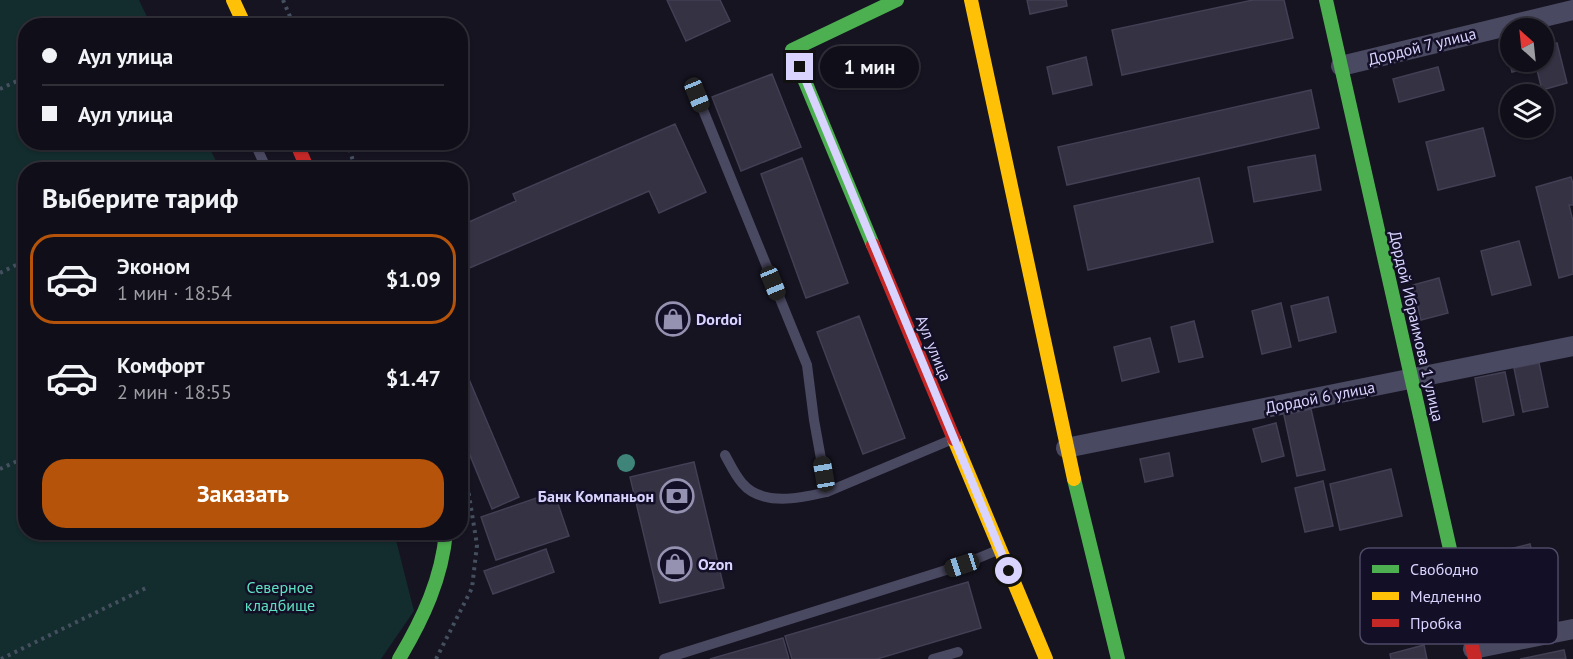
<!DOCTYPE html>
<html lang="ru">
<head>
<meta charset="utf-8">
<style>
  :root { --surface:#100f19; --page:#191822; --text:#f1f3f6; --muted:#9c9ca2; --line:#302f38; --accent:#b45309 }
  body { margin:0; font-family:"PT Sans",sans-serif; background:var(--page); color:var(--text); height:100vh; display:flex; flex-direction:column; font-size:22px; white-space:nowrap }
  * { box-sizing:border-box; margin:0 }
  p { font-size:20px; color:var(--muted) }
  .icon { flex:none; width:33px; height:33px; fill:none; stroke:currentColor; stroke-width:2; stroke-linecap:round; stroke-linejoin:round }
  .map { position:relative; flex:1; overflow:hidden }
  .details { position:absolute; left:18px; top:162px; width:450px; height:378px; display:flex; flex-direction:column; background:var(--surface); border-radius:24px; box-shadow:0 2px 4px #0004,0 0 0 2px var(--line) }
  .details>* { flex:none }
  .top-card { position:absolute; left:18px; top:18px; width:450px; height:132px; border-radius:24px; box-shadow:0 2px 4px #0004,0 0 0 2px var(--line); display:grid; align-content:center; height:132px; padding:0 24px; background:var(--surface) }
  .needle { width:39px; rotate:333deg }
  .tools { position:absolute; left:1500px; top:18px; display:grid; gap:12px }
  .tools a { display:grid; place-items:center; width:54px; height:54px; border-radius:50%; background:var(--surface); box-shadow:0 2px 4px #0004,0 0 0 2px var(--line); font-size:30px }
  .end { position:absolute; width:27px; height:27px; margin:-14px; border:8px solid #d9d4ff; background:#111; box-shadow:0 0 0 3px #111 }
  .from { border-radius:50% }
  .bubble { position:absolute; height:42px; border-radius:21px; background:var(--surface); box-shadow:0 2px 4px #0004,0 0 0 2px var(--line); font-size:20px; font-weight:800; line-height:42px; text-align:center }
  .car { position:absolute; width:18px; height:36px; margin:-18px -9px; border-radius:8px; box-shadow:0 0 4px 2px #0007; background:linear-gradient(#222 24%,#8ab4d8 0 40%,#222 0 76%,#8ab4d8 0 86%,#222 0) }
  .top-card b { display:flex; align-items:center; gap:21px; height:57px; font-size:22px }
  .top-card b+b { border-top:2px solid var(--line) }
  .top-card i { width:15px; height:15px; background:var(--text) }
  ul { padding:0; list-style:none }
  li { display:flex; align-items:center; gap:18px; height:90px; margin:0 12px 9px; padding:0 12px; border:3px solid transparent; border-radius:24px }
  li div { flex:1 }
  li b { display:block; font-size:22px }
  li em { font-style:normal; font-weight:800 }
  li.current { border-color:var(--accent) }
  li>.icon { width:54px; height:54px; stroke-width:1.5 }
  h2 { padding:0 24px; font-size:27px; line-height:72px }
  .cta { display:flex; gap:12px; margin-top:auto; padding:12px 24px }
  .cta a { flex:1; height:69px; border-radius:24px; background:var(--accent); color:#fff; font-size:24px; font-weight:800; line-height:69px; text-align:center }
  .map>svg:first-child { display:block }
  .green { fill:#132c2d }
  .building { fill:#343243; stroke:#433f54; stroke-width:1.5 }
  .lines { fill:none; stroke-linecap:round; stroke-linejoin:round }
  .path { stroke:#44505f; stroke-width:4; stroke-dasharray:3 4.5; stroke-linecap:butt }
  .lane { stroke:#4a4962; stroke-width:10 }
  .street { stroke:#4a4962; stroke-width:20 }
  .fast { stroke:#4caf50; stroke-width:14 }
  .slow { stroke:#ffc107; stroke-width:14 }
  .jam { stroke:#c62828; stroke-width:14 }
  .tree { fill:#3e8478 }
  .route { stroke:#d9d4ff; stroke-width:8 }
  .labels { text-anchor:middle; stroke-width:5; stroke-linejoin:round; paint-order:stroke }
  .street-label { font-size:16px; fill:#d9d4ff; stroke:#130f26 }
  .poi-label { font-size:16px; font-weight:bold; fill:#d9d4ff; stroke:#130f26; text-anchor:start }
  .park-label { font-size:16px; fill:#5fe0c0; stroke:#130f26 }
  .key { fill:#130f26; stroke:#4e4a67; stroke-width:1.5 }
  .key-label { font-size:16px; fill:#d9d4ff }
</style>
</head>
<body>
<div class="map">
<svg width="1573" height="659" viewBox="0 0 1573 659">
  <rect width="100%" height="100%" fill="#161421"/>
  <path class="green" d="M0,0H139L151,25L26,26V142L207,143L220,169L26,170V532L392,533L397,544L414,611L381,659H0Z"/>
  <path class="building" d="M667,0H720L730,21L686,41Z
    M1027,0H1066L1067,6L1030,14Z
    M1253,0H1284L1293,38L1122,75L1112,30Z
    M1510,42V62H1526L1528,68L1512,72L1505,44Z
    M1557,43L1567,83L1542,90L1535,62H1544V47Z
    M1086,57L1092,85L1053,94L1047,67Z
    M1438,67L1444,90L1399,102L1393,79Z
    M772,74L801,147L741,171L712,97Z
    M1311,90L1319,128L1067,185L1058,147Z
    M675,124L706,192L659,213L649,191L460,272V226L516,201L513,194Z
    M1483,128L1495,176L1438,190L1426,142Z
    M1315,155L1321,190L1254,202L1248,167Z
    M802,158L848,283L806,298L761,174Z
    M1571,177L1573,184V205H1569L1573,221V274L1559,278L1536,187Z
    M1199,178L1213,242L1088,270L1074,206Z
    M1519,241L1531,285L1492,295L1481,251Z
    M1439,278L1448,313L1421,320L1413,285Z
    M1328,297L1336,332L1299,341L1291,306Z
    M1281,303L1291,347L1262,354L1252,311Z
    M859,316L905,438L863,454L817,332Z
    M1194,321L1203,357L1179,362L1171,327Z
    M1150,338L1159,372L1122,381L1114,347Z
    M460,358L519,497L492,509L460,431Z
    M1539,363L1548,407L1523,412L1514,368Z
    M1505,372L1514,415L1483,422L1475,378Z
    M1311,409L1325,470L1297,476L1284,415Z
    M1276,423L1284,456L1262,462L1253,429Z
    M1169,453L1173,476L1145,482L1140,459Z
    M694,462L724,588L660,603L630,477Z
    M1391,469L1402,516L1340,530L1330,484Z
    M1323,481L1333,526L1305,532L1295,488Z
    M554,492L569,536L496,560L481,517Z
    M1530,544L1536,569L1495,579L1489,554Z
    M546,549L554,572L493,594L484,571Z
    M968,582L981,628L877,659H792L785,636Z
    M783,638L789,659H710Z
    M1424,645L1427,659H1391L1390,654Z
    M1564,650L1566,659H1520Z"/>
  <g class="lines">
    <path class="path" d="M283,0L294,26
      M0,89L17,81
      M347,142L356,170
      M0,273L26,260
      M0,469L26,457
      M1,659L146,588
      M436,659L472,588L477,545L465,470L460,457"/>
    <path class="lane" d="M697,95L807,365L814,420L827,492L953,439
      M257,148L267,170
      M725,455C730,464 735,475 742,483C762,507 801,498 827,492
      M664,659L962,565L1000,549
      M933,659L958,652"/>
    <path class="street" d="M1341,66L1573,10
      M1066,448L1573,346
      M1473,649L1573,629"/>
    <path class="fast" d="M1326,0L1452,558
      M873,245L792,50L897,0
      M1074,479L1118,659
      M399,659C423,619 442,578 446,532"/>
    <path class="slow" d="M233,0L245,26
      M971,0L1074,479
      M954,439L1046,659"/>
    <path class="jam" d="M296,142L308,170
      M873,245L954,439
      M1452,558L1475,659"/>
  </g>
  <circle class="tree" cx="626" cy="463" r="9"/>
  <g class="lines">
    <path class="route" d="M800,67L1009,571"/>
  </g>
  <defs>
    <g id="shop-ring" transform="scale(1.725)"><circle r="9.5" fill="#130f26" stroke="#9591b1" stroke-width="1.5"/><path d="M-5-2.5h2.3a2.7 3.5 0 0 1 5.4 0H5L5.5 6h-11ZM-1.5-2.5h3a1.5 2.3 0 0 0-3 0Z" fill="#9591b1"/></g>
    <g id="bank-ring" transform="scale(1.725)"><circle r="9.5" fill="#130f26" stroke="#9591b1" stroke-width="1.5"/><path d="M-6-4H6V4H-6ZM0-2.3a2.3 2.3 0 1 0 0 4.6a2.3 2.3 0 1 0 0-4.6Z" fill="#9591b1"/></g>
  </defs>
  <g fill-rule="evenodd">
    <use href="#shop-ring" x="673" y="319"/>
    <use href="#bank-ring" x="677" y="496"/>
    <use href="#shop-ring" x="675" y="564"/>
  </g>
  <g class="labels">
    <g class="street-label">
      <text transform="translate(1422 46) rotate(-14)" y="6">Дордой 7 улица</text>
      <text transform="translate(1417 326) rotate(77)" y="6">Дордой Ибраимова 1 улица</text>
      <text transform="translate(934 348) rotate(68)" y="6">Аул улица</text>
      <text transform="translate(1320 397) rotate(-11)" y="6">Дордой 6 улица</text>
    </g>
    <g class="poi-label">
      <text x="696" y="325">Dordoi</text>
      <text x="654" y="502" text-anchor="end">Банк Компаньон</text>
      <text x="698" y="570">Ozon</text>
    </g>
    <g class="park-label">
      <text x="280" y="593">Северное<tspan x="280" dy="18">кладбище</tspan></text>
    </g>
  </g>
  <rect x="1360" y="548" width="198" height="96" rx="9" class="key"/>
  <rect x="1372" y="565" width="27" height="8" fill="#4caf50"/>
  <rect x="1372" y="592" width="27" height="8" fill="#ffc107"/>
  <rect x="1372" y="619" width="27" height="8" fill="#c62828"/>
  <g class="key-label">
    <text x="1410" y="575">Свободно</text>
    <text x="1410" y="602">Медленно</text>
    <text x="1410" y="629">Пробка</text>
  </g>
</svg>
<div class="tools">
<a><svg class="needle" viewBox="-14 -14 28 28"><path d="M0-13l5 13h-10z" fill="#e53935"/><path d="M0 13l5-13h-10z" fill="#9c9ca2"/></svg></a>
<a><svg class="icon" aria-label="layers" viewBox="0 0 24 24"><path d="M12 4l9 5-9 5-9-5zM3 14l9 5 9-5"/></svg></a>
</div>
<i class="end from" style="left:1009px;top:571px"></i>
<i class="end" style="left:800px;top:67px"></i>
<div class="bubble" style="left:820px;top:46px;width:99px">1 мин</div>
<i class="car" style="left:697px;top:95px;rotate:158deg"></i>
<i class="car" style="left:773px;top:283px;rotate:158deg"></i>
<i class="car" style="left:824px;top:474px;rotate:350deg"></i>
<i class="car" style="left:962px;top:565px;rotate:252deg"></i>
<div class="top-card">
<b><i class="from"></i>Аул улица</b>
<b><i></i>Аул улица</b>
</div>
<section class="details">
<h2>Выберите тариф</h2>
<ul>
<li class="current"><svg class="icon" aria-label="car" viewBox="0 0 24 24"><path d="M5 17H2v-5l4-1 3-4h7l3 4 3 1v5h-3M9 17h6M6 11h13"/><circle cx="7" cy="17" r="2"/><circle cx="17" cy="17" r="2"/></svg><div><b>Эконом</b><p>1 мин · 18:54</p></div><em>$1.09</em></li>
<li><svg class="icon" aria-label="car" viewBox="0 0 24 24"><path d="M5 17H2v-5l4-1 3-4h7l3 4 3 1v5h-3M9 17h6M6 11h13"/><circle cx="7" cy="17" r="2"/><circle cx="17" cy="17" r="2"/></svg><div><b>Комфорт</b><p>2 мин · 18:55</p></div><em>$1.47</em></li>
</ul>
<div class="cta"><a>Заказать</a></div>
</section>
</div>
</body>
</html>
